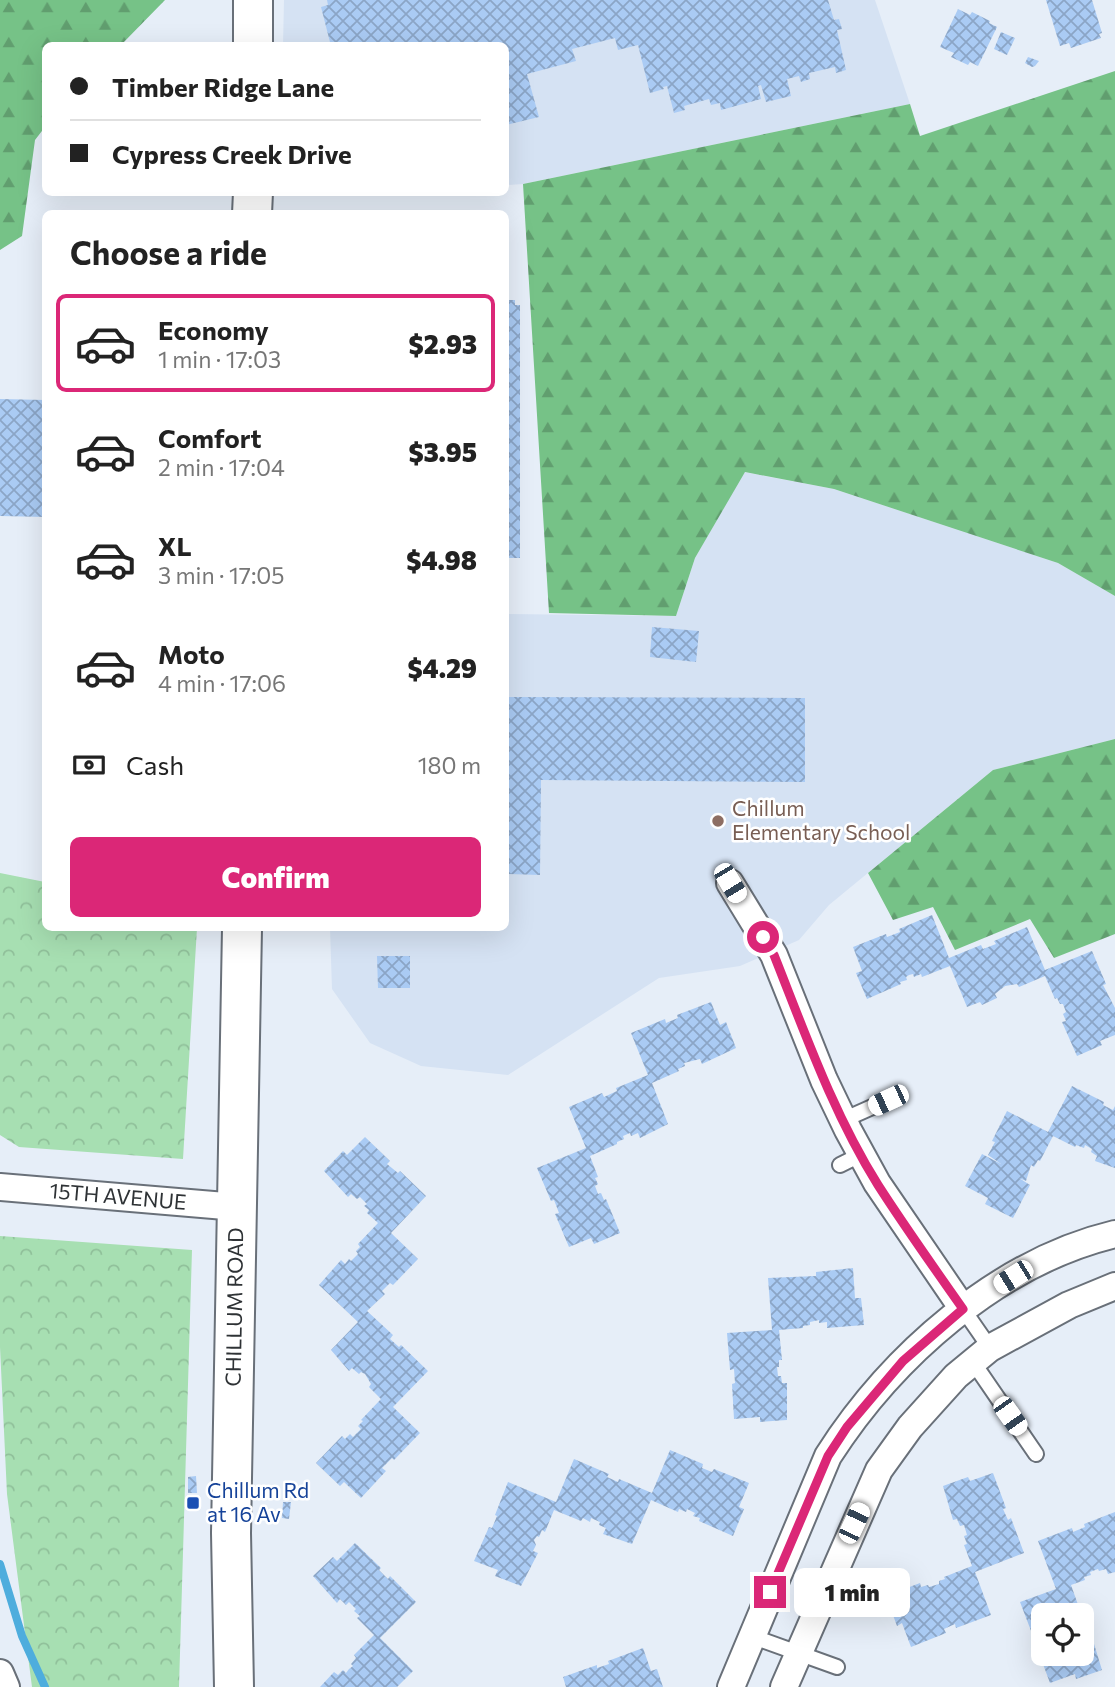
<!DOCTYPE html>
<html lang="en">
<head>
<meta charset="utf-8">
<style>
  :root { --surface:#fff; --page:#f2f2f2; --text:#222; --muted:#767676; --line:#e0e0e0; --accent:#db2777 }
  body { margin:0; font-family:Commissioner,sans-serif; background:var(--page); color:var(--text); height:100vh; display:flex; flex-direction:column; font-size:26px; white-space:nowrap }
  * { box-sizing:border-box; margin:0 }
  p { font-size:23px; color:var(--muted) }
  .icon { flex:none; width:38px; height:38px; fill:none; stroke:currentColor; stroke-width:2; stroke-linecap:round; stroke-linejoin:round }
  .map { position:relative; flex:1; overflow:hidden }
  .sheet { position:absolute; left:42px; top:210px; width:467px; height:721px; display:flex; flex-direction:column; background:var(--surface); border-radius:10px; box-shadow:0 7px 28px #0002 }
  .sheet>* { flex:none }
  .banner { position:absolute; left:42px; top:42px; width:467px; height:154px; border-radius:10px; box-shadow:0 7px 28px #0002; display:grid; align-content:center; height:154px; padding:0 28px; background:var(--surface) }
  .tools { position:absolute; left:1031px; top:1603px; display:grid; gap:14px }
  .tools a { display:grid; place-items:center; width:63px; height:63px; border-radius:10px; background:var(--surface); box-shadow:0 7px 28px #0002; font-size:35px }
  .end { position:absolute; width:32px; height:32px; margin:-16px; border:9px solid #db2777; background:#fff; box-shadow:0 0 0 4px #fff }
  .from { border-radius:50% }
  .bubble { position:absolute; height:49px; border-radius:10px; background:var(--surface); box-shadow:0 7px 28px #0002; font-size:23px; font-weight:800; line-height:49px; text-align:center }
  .car { position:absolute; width:21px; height:42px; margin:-21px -10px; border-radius:9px; box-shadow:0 0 5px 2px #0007; background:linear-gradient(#fff 24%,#345 0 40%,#fff 0 76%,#345 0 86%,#fff 0) }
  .banner b { display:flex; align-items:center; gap:24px; height:66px; font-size:26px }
  .banner b+b { border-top:2px solid var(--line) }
  .banner i { width:18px; height:18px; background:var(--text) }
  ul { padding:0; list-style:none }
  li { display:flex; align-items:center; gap:21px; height:98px; margin:0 14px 10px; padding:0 14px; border:4px solid transparent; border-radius:10px }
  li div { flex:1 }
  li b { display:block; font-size:26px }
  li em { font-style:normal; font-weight:800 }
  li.current { border-color:var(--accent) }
  li>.icon { width:63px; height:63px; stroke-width:1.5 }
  h2 { padding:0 28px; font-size:32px; line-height:84px }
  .pay { display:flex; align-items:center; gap:18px; height:77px; padding:0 28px; font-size:26px }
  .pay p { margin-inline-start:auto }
  .button { display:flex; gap:14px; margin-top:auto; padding:14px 28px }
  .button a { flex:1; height:80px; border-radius:10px; background:var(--accent); color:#fff; font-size:28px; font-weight:800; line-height:80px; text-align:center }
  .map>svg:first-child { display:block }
  .built { fill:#d5e2f3 }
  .forest { fill:url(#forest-firs) }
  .park { fill:url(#park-crowns) }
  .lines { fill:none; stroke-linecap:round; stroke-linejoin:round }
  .stream { stroke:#4eaddd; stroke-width:8 }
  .building { fill:url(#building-cross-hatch) }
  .service-casing { stroke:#697079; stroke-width:18 }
  .minor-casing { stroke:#697079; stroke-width:30 }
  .secondary-casing { stroke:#697079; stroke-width:42 }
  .service { stroke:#fff; stroke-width:14 }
  .minor { stroke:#fff; stroke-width:26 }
  .secondary { stroke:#fff; stroke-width:38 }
  .route { stroke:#db2777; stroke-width:9 }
  .education-dot { fill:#8d6e63; stroke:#fff; stroke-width:2.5 }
  .transit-dot { fill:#1a4fb4; stroke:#fff; stroke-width:2.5 }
  .labels { text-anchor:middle; stroke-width:5; stroke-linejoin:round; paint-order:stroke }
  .education-label { font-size:21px; fill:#785e54; stroke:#fff; text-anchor:start }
  .street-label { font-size:21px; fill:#2e3235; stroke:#fff }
  .transit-label { font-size:21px; fill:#164399; stroke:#fff; text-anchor:start }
</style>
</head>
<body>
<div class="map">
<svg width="1115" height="1687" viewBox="0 0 1115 1687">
  <defs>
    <pattern id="forest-firs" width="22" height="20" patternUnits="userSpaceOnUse" patternTransform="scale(1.75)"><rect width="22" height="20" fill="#76c287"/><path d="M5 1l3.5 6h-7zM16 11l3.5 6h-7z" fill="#619e6f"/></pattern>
    <pattern id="park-crowns" width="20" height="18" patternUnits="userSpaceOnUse" patternTransform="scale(1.75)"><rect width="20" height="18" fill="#a7dfb2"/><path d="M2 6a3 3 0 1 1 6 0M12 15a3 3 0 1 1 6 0" fill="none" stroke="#90c09a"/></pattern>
    <pattern id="building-cross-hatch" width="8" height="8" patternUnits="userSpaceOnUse" patternTransform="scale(1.75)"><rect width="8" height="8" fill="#aacbf4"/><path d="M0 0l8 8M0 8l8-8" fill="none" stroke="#8ba5c6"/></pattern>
  </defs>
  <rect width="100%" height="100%" fill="#e6eef8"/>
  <path class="built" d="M284,0H875L910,104L523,184L506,185V46H283Z
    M744,472L834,489L1058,563L1115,596V739L993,770L829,905L799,940L740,966L659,978L508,1075L421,1066L370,1043L332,989L330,928H506V614L676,616L695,558Z"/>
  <path class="forest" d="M0,0H165L121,45L46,46L45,127L35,140L22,236L0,250Z
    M1115,71V596L1058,563L834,489L745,472L695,558L676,616L549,613L523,184L910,104L920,136Z
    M1115,739V934L1054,958L1030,919L955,950L933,907L893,920L868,873L993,770Z"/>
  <path class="park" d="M0,873L45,882L46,928H197L183,1159L19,1147L0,1135Z
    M0,1236L192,1250L179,1687H32L7,1494L0,1347Z"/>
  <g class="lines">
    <path class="stream" d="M0,1564L22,1636L45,1687"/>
  </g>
  <path class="building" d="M327,0H828L834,20L839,19L842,29L837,30L846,70L836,73L835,67L809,73L810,79L801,82L799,76L787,79L791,96L766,102L761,85L758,86L761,99L721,110L720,103L711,105L709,99L684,106L685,110L674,113L667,86L663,87L664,89L650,93L638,45L618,50L615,38L572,49L576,61L527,74L539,117L506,125V46H331L321,7L328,5Z
    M1046,0H1092L1102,33L1099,34L1101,38L1071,48L1069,43L1060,46Z
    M958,9L970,15L972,12L990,21L989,23L997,27L978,66L970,62L968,65L951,57L954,53L940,47Z
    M1001,32L1015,38L1007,55L994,49Z
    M1028,57L1039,61L1035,66L1032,67L1025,63Z
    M506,300H515V305H520V558H508V564H506Z
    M0,399L46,400V517L0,516Z
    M652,627L699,631L696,662L650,657Z
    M506,697L805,698V782L541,780L540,875L506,874Z
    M932,915L949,958L981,945L983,949L996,944L994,941L1027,927L1045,970L1092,951L1106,984L1103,985L1115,1008V1035L1100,1041L1102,1045L1077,1056L1062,1022L1066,1021L1063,1014L1066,1012L1063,1004H1060L1057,998L1055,999L1045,976L1019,987L1017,984L1005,986L995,994L997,998L982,1005L980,1002L967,1007L950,966L922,977L921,974L914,977L913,974L909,975L906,977L907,980L900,982L901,984L867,999L856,973L862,971L853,947L886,934L887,937L900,932L899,929Z
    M377,956H410V988H378Z
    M711,1002L720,1025L726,1022L736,1048L702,1064L700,1059L684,1063L685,1066L678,1069L679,1071L652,1083L668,1124L640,1138L638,1133L631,1136L630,1133L623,1136L624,1139L617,1142V1144L590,1156L598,1177L595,1178L598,1184L595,1186L598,1194L601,1193L604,1200L606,1199L620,1233L594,1244L591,1238L569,1247L555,1214L559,1213L554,1200L551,1201L537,1168L586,1148L569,1107L602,1093L604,1097L617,1091L616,1088L648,1075L631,1033L665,1019L666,1023L678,1018L677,1015Z
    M1072,1086L1104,1102L1103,1105L1113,1110L1115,1106V1168L1095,1161L1097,1156L1091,1152L1092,1149L1085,1145L1084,1148L1076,1145L1075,1147L1053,1136L1040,1161L1038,1160L1034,1167L1031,1165L1026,1181L1019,1178L1030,1185L1013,1218L985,1204L988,1198L965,1186L982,1154L1001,1164L988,1155L995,1142L992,1141L1007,1111L1048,1132Z
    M365,1137L390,1161L387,1164L398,1173L400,1171L426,1196L391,1233L418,1259L393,1285L390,1283L382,1291L385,1294L367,1311L393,1335L390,1339L399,1347L401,1345L428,1371L393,1407L420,1433L394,1460L392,1458L382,1468L386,1471L361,1498L344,1482L340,1486L316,1463L342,1436L345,1439L350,1434L353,1437L361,1429L358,1426L363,1421L361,1420L381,1399L369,1387L371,1384L365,1374L361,1372L359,1374L352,1368L349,1371L331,1350L358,1322L319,1285L341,1260L345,1264L349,1259L351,1261L358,1254L356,1251L360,1247L358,1244L378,1223L367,1213L369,1210L364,1206L367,1204L360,1197L357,1199L351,1194L348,1197L324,1171L343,1151L347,1155Z
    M853,1268L855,1298H861L864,1325L827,1328V1322L819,1323V1320L810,1322V1325L803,1326V1328L779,1330L782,1360H779V1367H777L778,1376H781L782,1383H787V1420L760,1422V1417L734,1419L732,1384L735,1383L734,1369L730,1370L727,1333L772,1330L768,1278L816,1276V1272Z
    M670,1450L703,1464L702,1468L712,1472L714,1469L749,1483L739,1507L744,1509L733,1536L699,1521L700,1518L693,1516L695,1513L687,1509L686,1512L679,1509L678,1512L651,1500L632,1544L603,1534L606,1528L599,1525L600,1522L591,1518L590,1522L583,1518L581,1521L554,1510L545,1532L542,1530L539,1537L537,1536L534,1540L536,1545L533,1551L538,1553L521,1586L495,1576L498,1570L474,1561L489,1527L492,1528L497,1516L495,1515L508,1482L556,1502L574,1459L609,1474L607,1477L618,1482L619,1479L652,1493Z
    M993,1473L1006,1508L1003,1509L1008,1520L1011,1518L1024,1553L975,1572L991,1615L956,1628L955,1624L944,1629L946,1633L911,1647L902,1623L897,1626L886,1596L920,1583L921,1587L928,1585L929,1587L939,1584V1581L945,1579L944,1577L972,1566L964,1545L967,1544L964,1536L967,1535L964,1525L960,1526L957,1519L953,1520L943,1486L968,1477L970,1481Z
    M196,1476L197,1493H188V1477Z
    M283,1502H291L289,1519L282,1518Z
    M1115,1512V1572L1108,1574L1106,1569L1099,1571L1098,1569L1090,1572L1091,1575L1084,1577L1085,1580L1071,1585L1081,1613L1079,1615H1043V1654H1082V1630L1084,1629L1087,1636L1091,1634L1102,1670L1076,1679L1075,1674L1050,1683L1037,1648L1041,1647L1037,1635L1033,1636L1020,1602L1056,1589L1038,1541L1072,1528L1073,1532L1085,1527L1084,1524Z
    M355,1543L381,1568L379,1570L388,1579L390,1576L416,1602L380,1638L413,1671L397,1687H320L334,1672L338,1675L343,1670L346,1673L349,1669L353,1666L351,1664L356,1658L354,1655L374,1635L357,1618L360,1616L354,1611L356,1609L349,1602L346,1605L340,1599L337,1603L313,1576L333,1557L337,1561Z
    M643,1648L651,1671L657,1669L663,1687H566L563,1677L597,1665V1668L609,1664L608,1661Z"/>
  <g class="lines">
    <g class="service-casing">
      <path id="service" d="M843,1120L888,1100
        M840,1165L862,1154
        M963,1309L990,1348
        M973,1362L1036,1454
        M751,1636L837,1667"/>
    </g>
    <g class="minor-casing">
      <path id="minor" d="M730,883L774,955L824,1080L848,1130L877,1183L963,1309
        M0,1187L237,1207
        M0,1673L6,1687
        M731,1687L828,1456C892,1356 998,1262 1115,1234
        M784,1687L879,1470L910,1427L956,1376L990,1348L1069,1305L1115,1286"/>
    </g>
    <g class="secondary-casing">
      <path id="secondary" d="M253,46V0
        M252,214L253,192
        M234,1687L231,1533L242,928"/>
    </g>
    <use href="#service" class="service"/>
    <use href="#minor" class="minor"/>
    <use href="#secondary" class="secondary"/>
  </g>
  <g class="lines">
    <path class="route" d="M763,937L774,955C805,1033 833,1113 878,1185C905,1227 934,1268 963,1309L903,1361L847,1427L828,1456L770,1592"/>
  </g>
  <circle class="education-dot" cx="718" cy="821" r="7"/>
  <rect class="transit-dot" x="186" y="1496" width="14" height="14" rx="3.5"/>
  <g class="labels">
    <g class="education-label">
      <text x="732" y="816">Chillum<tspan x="732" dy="24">Elementary School</tspan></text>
    </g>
    <g class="street-label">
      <text transform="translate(118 1197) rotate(5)" y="7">15TH AVENUE</text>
      <text transform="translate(235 1307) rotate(-89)" y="7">CHILLUM ROAD</text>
    </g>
    <g class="transit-label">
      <text x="207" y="1498">Chillum Rd<tspan x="207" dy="24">at 16 Av</tspan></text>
    </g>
  </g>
</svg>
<div class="tools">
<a><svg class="icon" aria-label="locate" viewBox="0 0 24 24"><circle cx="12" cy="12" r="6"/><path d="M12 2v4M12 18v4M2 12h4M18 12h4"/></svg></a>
</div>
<i class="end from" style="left:763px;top:937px"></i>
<i class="end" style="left:770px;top:1592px"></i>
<div class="bubble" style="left:794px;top:1568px;width:116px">1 min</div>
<i class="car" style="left:730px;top:883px;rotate:149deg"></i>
<i class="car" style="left:888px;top:1100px;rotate:245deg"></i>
<i class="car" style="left:1013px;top:1277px;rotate:238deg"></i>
<i class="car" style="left:1010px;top:1416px;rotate:145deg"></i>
<i class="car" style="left:854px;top:1523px;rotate:25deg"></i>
<div class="banner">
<b><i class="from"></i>Timber Ridge Lane</b>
<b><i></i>Cypress Creek Drive</b>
</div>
<section class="sheet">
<h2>Choose a ride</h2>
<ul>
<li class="current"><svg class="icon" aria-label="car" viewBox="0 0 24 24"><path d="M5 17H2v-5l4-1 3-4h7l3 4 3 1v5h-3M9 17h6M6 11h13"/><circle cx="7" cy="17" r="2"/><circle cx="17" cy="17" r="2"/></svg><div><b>Economy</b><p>1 min · 17:03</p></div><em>$2.93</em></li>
<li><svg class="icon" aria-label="car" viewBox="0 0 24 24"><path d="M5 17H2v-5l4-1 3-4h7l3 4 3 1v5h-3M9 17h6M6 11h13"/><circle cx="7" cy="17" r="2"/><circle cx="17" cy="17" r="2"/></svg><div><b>Comfort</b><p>2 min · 17:04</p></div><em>$3.95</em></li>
<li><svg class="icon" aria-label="car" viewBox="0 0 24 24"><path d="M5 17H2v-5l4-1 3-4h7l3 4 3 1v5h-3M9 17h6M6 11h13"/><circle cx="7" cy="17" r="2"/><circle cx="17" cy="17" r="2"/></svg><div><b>XL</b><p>3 min · 17:05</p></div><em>$4.98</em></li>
<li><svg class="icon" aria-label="car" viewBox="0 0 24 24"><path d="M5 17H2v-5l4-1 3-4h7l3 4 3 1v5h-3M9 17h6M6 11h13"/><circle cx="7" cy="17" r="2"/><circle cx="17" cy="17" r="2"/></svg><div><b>Moto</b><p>4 min · 17:06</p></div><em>$4.29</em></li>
</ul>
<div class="pay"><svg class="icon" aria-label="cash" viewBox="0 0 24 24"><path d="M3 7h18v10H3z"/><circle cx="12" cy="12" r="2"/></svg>Cash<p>180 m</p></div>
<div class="button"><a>Confirm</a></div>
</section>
</div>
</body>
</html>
